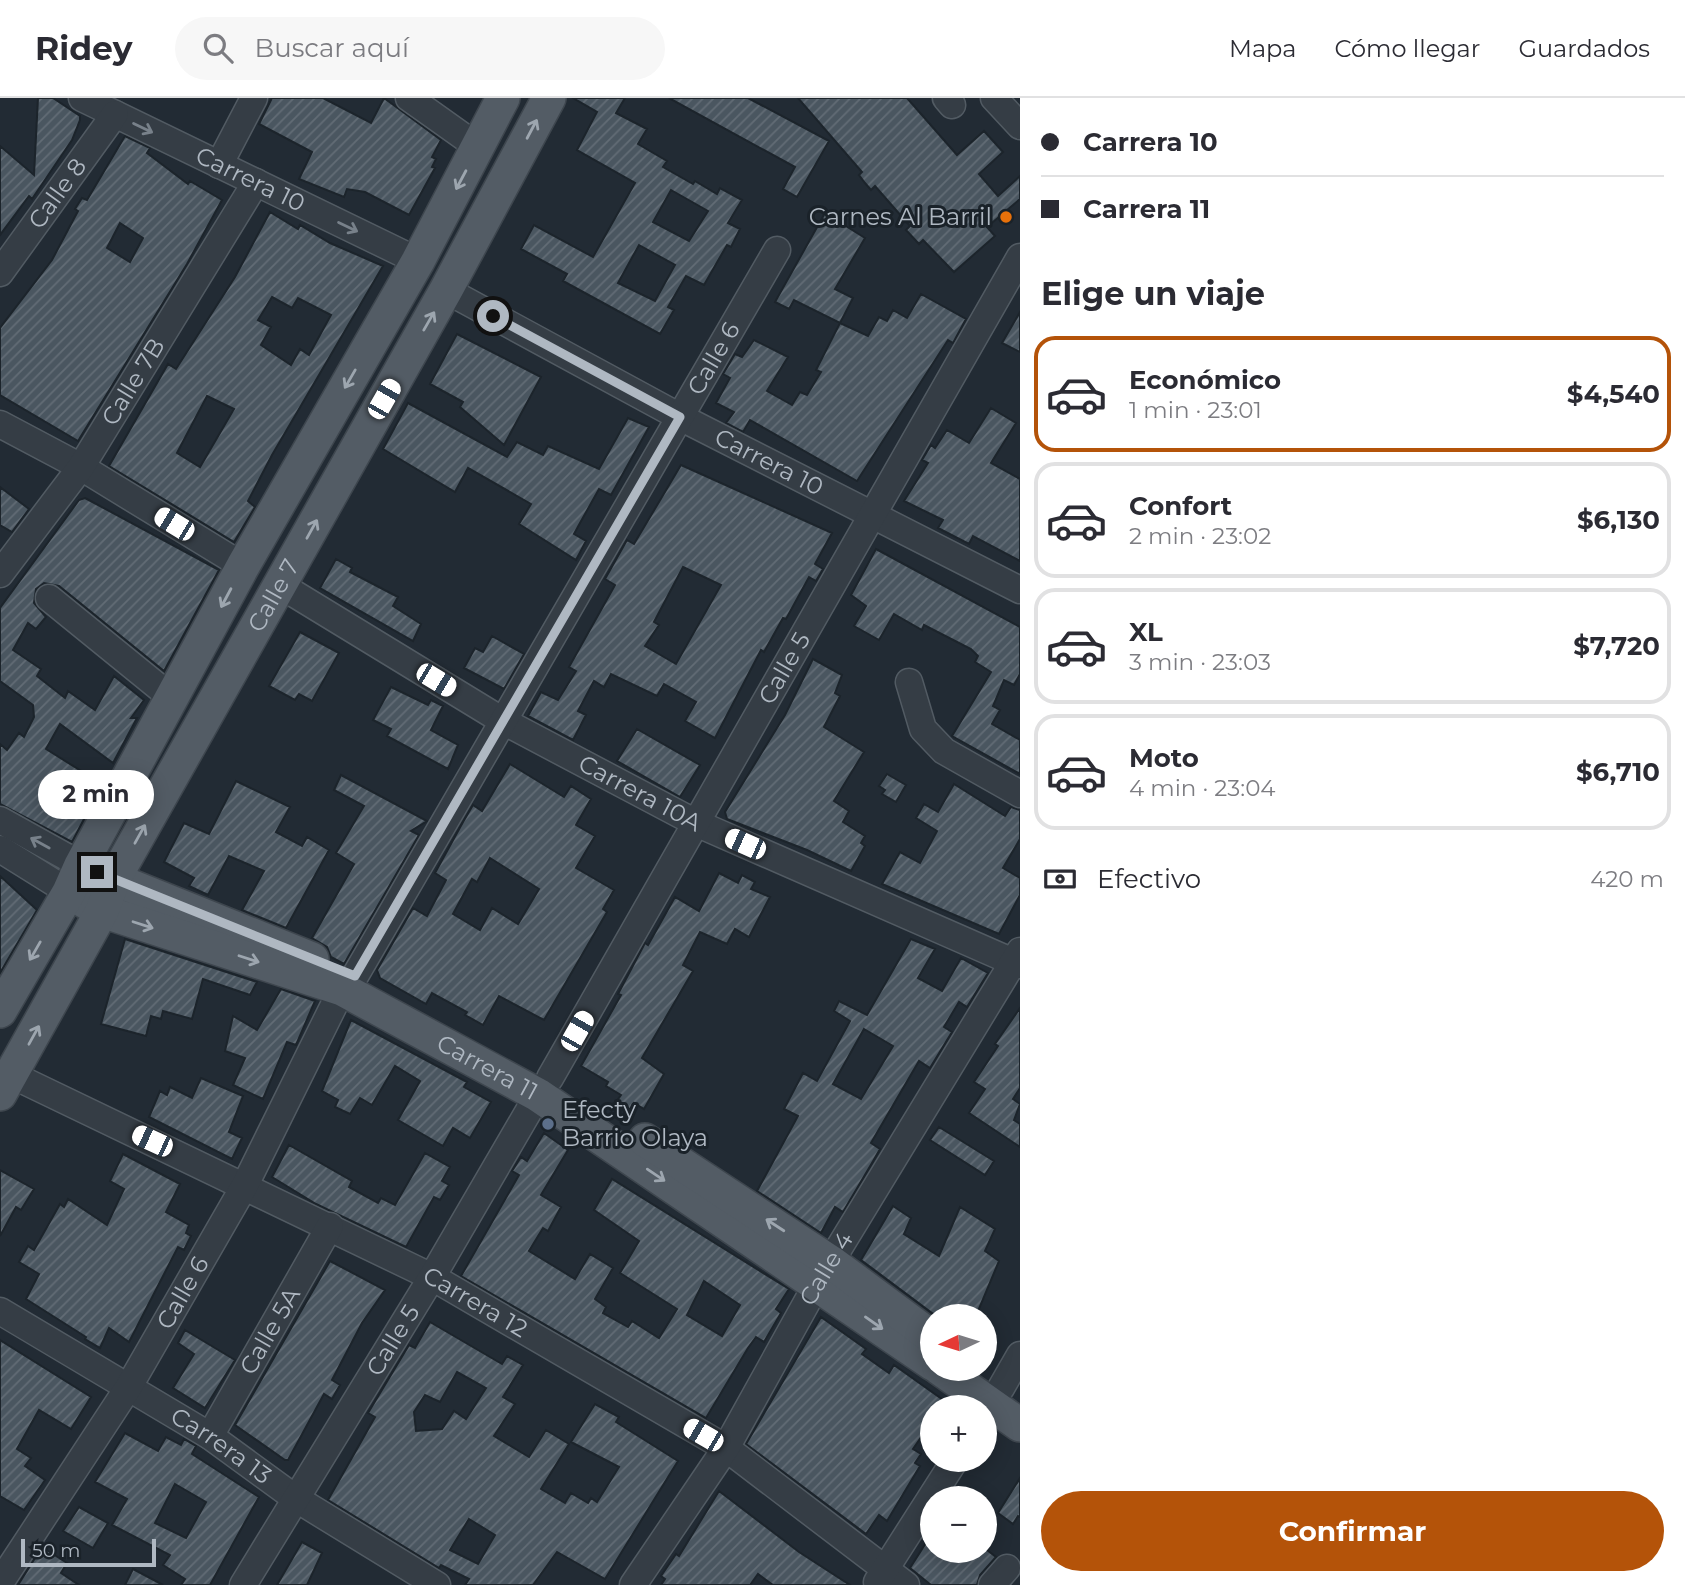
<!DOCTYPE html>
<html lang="es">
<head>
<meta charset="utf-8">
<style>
  :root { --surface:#fff; --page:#f7f7f7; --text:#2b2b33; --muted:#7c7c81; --line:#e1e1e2; --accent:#b45309 }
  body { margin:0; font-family:Montserrat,sans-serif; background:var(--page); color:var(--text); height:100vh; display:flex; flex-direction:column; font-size:26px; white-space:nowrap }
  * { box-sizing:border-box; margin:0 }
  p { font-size:23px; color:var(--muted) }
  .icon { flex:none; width:38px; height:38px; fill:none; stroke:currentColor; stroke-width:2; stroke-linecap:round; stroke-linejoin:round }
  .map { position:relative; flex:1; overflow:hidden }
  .drawer { display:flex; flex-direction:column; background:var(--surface); width:665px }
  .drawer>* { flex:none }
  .top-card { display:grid; align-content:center; height:154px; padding:0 21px; background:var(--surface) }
  .needle { width:46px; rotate:266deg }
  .fabs { position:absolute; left:920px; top:1206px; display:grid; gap:14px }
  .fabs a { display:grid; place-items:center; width:77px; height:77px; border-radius:50%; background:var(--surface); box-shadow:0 4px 18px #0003; font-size:35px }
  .scale { position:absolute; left:21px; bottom:18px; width:135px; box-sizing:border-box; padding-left:7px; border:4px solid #afb8c2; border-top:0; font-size:19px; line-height:24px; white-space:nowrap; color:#afb8c2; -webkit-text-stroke:5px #1a2229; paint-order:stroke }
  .end { position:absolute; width:32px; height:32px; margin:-16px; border:9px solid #afb8c2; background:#111; box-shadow:0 0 0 4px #111 }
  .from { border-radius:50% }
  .bubble { position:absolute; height:49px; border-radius:24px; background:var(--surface); box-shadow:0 4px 18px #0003; font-size:23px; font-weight:700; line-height:49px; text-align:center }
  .car { position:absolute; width:21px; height:42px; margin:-21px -10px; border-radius:9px; box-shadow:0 0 5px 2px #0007; background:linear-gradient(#fff 24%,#345 0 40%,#fff 0 76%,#345 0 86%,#fff 0) }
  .top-card b { display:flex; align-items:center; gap:24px; height:66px; font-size:26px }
  .top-card b+b { border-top:2px solid var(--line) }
  .top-card i { width:18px; height:18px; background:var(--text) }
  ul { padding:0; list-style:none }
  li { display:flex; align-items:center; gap:21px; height:116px; margin:0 14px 10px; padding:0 7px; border:4px solid var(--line); border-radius:21px }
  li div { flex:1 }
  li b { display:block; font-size:26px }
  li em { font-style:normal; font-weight:700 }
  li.selected { border-color:var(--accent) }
  li>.icon { width:63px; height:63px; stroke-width:1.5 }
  h2 { padding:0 21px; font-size:32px; line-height:84px }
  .pay { display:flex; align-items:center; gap:18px; height:77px; padding:0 21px; font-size:26px }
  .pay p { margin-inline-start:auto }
  .cta { display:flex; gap:14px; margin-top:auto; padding:14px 21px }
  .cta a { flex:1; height:80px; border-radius:42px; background:var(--accent); color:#fff; font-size:28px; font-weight:700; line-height:80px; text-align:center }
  header { display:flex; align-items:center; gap:42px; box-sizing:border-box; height:98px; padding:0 35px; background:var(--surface); border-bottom:2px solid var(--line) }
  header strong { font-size:33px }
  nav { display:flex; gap:38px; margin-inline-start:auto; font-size:24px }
  .search { width:490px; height:63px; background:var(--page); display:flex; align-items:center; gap:18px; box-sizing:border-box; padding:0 24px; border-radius:38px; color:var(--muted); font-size:26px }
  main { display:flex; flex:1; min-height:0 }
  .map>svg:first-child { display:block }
  .building { fill:url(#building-hatch); stroke:#1c242b; stroke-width:2; fill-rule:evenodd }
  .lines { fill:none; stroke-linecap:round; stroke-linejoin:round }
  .minor-casing { stroke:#525b63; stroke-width:29 }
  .major-casing { stroke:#3e464e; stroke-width:36 }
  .minor { stroke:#353d45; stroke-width:26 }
  .major { stroke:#535c65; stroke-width:33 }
  .oneway { stroke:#78818a }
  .oneway2 { stroke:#9da6af }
  .route { stroke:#afb8c2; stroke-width:9 }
  .food-dot { fill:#e8710a; stroke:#1a2229; stroke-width:2.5 }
  .service-dot { fill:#5c6f8a; stroke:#1a2229; stroke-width:2.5 }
  .labels { text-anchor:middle; stroke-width:6; stroke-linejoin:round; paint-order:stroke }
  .street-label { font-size:24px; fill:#afb8c2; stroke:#1a2229 }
  .poi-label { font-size:24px; fill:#afb8c2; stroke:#1a2229; text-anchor:end }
</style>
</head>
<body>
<header>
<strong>Ridey</strong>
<div class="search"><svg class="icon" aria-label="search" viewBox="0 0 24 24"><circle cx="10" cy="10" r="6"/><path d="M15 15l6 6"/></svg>Buscar aquí</div>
<nav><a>Mapa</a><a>Cómo llegar</a><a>Guardados</a></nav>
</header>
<main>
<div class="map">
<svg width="1020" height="1487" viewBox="0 0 1020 1487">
  <defs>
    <pattern id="building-hatch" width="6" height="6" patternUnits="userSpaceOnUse" patternTransform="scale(1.75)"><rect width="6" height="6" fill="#4a5660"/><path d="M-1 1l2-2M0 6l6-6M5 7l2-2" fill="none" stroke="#626c75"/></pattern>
  </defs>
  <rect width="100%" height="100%" fill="#222b34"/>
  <path class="building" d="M38,0H53L80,18V22L72,42L32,101L29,98L0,137V48L34,77Z
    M272,0H323L371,25L384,0L441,42L432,59L436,61L432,69L435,70L409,117L365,94L347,91L344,99L299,81L312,54L259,26Z
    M573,0H625L616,15L647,31L638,46L667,63L663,69L693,86L695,83L717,96L720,90L742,102L728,125L740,131L731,149L727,147L704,187L686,178L668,209L674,212L660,236L563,183L567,176L521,151L534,127L593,159L635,85L577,52L597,14ZM671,92L708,113L689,143L653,124ZM639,147L675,167L655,203L618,185Z
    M669,0H748L829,43L797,99L783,91L795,69Z
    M798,0H907L957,57L984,33L1003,54L979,76L998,98L1020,78V101L987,129L995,138L954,174L923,142L919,146L906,132L910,128L875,88L871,92L865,85L859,77L862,74Z
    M125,38L150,50L147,55L188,86L190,83L222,102L187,166L78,343L0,297V230L52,162L78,113L75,111L82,100L87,102ZM120,125L143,140L130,164L107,150Z
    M270,114L298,131L300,127L330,145L383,168L272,357L248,403L255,409L234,444L109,368L168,266L176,271L235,179ZM272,199L292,210L298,200L331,217L309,257L300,251L291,267L261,247L271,229L258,222ZM207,298L234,311L200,369L177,355Z
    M825,115L865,140L835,191L853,200L840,225L794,202L789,211L775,204Z
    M921,196L966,221L953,245L948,242L857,383L750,322L743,334L726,325L734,314L716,305L730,280L723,276L735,256L742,259L754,242L788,259L767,293L792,307L800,294L807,297L821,274L816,272L840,225L868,238L879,219L887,223L893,212L907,220Z
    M1020,214V254L1002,245Z
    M457,236L541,279L504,347L460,309L463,304L430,286Z
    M408,305L507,359L517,344L543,357L548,348L599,371L628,320L649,329L611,397L599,391L580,425L574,436L586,443L576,462L519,426L531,406L468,370L455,394L383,351Z
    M991,310L1016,325L991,365L1020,381V463L973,438L969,446L938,430L943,422L904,403L928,365L922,362L931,347L935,350L947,332L969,345Z
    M681,367L832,435L815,466L823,471L816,483L809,479L786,521L783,520L764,554L761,552L715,640L685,623L696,604L664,586L657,598L611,576L604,589L594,583L578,613L586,617L573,642L528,618L541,594L558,602L576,573L569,569L615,487L605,481L627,442L634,446ZM683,469L721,487L676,566L645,548L659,527L654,524Z
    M0,389L29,411L12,434L0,427Z
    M85,400L219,472L164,573L59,488L44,485L36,491L34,505L46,519L36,531L28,525L13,552L41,571L37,578L65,600L68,593L95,612L114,578L144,602L131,620H137L113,665L60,626L46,651L102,686L92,698L95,700L72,744L0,706V646L7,652L19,635L24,639L34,619L33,607L0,583V510L79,402Z
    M876,451L1020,529V576L1014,587L1004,582L993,608L1000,612L992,626L1020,642V676L952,638L991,574L975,564L978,558L971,551L924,527L922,532L894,516L879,542L854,528L866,508L851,497Z
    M336,461L352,470L350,474L398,499L393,508L421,526L413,543L320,490Z
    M300,534L339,555L312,603L299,596L295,602L269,588Z
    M492,538L524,556L504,591L464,570L475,550L483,554Z
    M813,561L842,577L835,595L840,598L824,629L864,654L834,703L849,713L843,724L865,738L861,745L865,748L851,773L807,752L727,721L725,714L785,617Z
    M391,589L428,607L431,602L443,608L431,632L458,647L448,671L387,638L391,631L373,622Z
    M637,631L700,667L680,699L617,663Z
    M510,666L564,699L571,688L591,701L576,727L595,738L576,770L614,792L603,811L607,814L544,922L499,898L483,927L465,917L467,914L432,895L426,906L380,880L377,872L413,810L427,818L446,782L435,775L463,724L473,707L482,713ZM490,760L539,791L518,826L492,810L480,832L453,816L472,781L477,784Z
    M887,676L906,687L896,704L882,696L885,692L879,688Z
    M341,677L427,723L411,733L419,737L344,866L331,859L327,849L312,840L354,766L336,755L364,708L334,692Z
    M236,683L290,709L276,734L302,748L307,739L329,752L286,830L242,812L264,773L229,758L208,797L189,788L194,780L164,764L184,725L209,736Z
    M954,686L1005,718L1011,709L1020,712V741L1003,770L1020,780V797L999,836L882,786L900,754L920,765L937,733L916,720L924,706L938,714Z
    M719,775L738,785L742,777L755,784L751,791L770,799L749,839L735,831L727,846L700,834L683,867L693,873L642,960L664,976L644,1011L634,1005L629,1014L616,1004L621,997L606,988L608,984L581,968L621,897L618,896L645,845L648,847L675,799L699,813Z
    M0,778L37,812L0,875Z
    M125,841L257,884L250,897L203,881L192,921L163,913L161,921L151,918L146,938L101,926Z
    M911,841L935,851L918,880L942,893L961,860L988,875L967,909L959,904L944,929L952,934L930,970L919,963L871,1045L880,1051L872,1065L843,1114L835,1109L821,1135L757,1093L798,1018L784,1011L803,975L817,983L850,923L834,913L839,903L867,917ZM864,931L893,948L861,1001L833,986Z
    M281,891L315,903L296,947L287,944L263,1001L233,987L245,960L225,953L233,918L257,932Z
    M1020,910V990L1013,1001L1020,1006L1014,1022L1020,1026V1049L969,1015L985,991L974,984L998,948L995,946Z
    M351,922L467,984L464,989L491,1004L470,1040L453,1030L443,1048L398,1022L420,983L395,968L372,1007L360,1000L350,1016L335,1009L338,1002L322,993Z
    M201,980L243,998L229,1034L242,1040L232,1061L149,1019L160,993L167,997L170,989L192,1000Z
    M939,1029L994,1063L985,1077L930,1042Z
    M544,1035L568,1052L541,1097L561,1109L548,1133L543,1130L529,1153L575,1181L590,1156L613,1170L595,1201L606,1209L603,1215L628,1229L632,1223L659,1240L677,1211L620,1175L639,1143L594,1112L612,1081L789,1191L776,1211L781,1215L764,1244L756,1239L748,1250L706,1320L461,1178L519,1077L512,1073L521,1059L527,1063ZM704,1183L740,1207L722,1238L687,1217Z
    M289,1047L352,1083L349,1089L378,1105L381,1100L395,1107L425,1055L450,1069L442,1083L449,1087L440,1102L434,1099L406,1149L316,1106L272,1079Z
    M123,1056L180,1086L166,1114L189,1127L186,1135L191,1138L184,1152L178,1149L129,1244L109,1230L100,1250L85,1241L86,1239L26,1201L39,1176L19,1164L28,1148L34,1152L60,1106L64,1109L68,1101L107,1127L124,1091L110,1083Z
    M0,1072L34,1091L21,1112L16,1109L0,1138Z
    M893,1108L911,1120L904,1136L939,1158L960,1109L995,1131L985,1153L999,1163L976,1218H936L861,1162Z
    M330,1163L385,1192L362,1225L332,1282L340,1287L332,1301L324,1296L288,1362H285L235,1327Z
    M821,1219L866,1251L862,1256L889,1275L894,1267L953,1309H933V1322L913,1351L921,1356L915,1365L920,1368L887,1423L879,1417L866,1436L746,1346Z
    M430,1224L502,1266L507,1258L523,1267L503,1299L515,1306L494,1338L529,1359L546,1332L569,1346L541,1391L565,1405L571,1395L588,1405L591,1400L597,1404L619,1369L571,1344L595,1306L619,1319L616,1324L678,1363L605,1481L557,1454L533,1487H465L469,1481L441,1467L439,1470L328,1402L375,1319L368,1315L409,1247L415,1250ZM457,1274L486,1290L466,1321L454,1313L442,1331L416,1333L414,1314L425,1297L440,1304ZM469,1421L495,1437L478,1466L450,1452Z
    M185,1232L235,1262L205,1310L173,1290L194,1256L178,1245Z
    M0,1242L91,1299L71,1331L39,1312L17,1351L31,1360L25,1368L45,1382L24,1412L0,1398Z
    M125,1335L158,1353L166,1339L181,1347L184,1341L196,1348L192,1356L259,1399L210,1487H181L185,1481L163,1467L170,1457L112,1427L127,1401L95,1384ZM175,1386L206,1404L186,1440L155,1425Z
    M1020,1380V1419L1018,1418L1013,1426L998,1415Z
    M719,1393L799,1454L850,1487H773L758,1476L750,1487H661L665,1481L661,1478L676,1456L679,1458Z
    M79,1409L108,1425L93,1450L63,1433Z
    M933,1434V1452H987L996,1459L980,1477L977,1487H931L910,1470Z
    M302,1444L322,1455L307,1487H277Z
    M42,1449L67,1465L61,1475L79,1487H18Z
    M133,1471L163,1487H125Z"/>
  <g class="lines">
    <g class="minor-casing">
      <g id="minor">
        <path id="s1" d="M82,0L418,163"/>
        <path d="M409,0L478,49"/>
        <path d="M946,0L952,7"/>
        <path d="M994,0L1020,28"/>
        <path d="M219,67L254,0"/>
        <path id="s2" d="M0,175L115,16"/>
        <path id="s3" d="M446,192L680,319L1020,492"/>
        <path d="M0,326L81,369L243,468"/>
        <path id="s4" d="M0,476L81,369L256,84"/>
        <path id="s5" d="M280,487L503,623L696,725L1020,867"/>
        <path d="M49,500L172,600"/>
        <path d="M909,584L923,631L944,653L1020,696"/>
        <path d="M0,722L81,767"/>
        <path d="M0,751L69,794"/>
        <path id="s6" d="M355,878L777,152"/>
        <path id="s7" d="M12,977L432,1179L726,1350L906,1487"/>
        <path id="s8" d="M550,980L1020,159"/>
        <path id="s9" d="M0,1213L210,1338L295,1400L437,1487"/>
        <path d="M1001,1290L1020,1257"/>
        <path id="s10" d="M210,1338L330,1128"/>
        <path d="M877,1484L955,1362"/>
        <path id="s11" d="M0,1485L128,1290L245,1087L342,891"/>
        <path id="s12" d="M243,1487L432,1179L538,997"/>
        <path id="s13" d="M633,1487L726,1350L817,1186L1020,853"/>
        <path d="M992,1487L1007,1470"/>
      </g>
    </g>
    <g class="major-casing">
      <g id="major">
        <path d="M96,774L312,861"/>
        <path id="s14" d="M84,803L102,813L342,891L538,997L933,1266"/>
        <path d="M0,913L69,794L81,767L243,468L418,163L503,0"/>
        <path id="s15" d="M0,996L102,813L114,781L446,192L549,0"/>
        <path d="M645,1042L832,1165L933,1240"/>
        <path d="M939,1270L1020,1327"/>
      </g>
    </g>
    <use href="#minor" class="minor"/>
    <use href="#major" class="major"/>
  </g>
  <defs><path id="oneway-shaft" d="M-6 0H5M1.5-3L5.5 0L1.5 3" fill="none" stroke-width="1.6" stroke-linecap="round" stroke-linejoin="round" transform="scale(1.75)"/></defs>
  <g class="oneway">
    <use href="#oneway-shaft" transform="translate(143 30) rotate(26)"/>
    <use href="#oneway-shaft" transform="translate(348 129) rotate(26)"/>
    <use href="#oneway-shaft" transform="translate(40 745) rotate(-151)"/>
  </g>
  <g class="oneway2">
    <use href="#oneway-shaft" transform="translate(532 31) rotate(-62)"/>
    <use href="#oneway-shaft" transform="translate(461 82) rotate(118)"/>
    <use href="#oneway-shaft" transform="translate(429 223) rotate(-60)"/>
    <use href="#oneway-shaft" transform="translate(350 281) rotate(120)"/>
    <use href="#oneway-shaft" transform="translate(312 431) rotate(-61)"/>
    <use href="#oneway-shaft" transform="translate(226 500) rotate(118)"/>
    <use href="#oneway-shaft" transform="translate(140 736) rotate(-61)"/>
    <use href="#oneway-shaft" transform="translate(143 827) rotate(18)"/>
    <use href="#oneway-shaft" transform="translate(35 853) rotate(120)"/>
    <use href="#oneway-shaft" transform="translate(249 861) rotate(18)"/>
    <use href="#oneway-shaft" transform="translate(34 937) rotate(-61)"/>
    <use href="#oneway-shaft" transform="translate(656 1077) rotate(34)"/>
    <use href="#oneway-shaft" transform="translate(775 1127) rotate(-147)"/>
    <use href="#oneway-shaft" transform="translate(874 1225) rotate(35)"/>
  </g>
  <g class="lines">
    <path class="route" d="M97,774L355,878L680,319L493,218"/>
  </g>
  <circle class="food-dot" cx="1006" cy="119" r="7"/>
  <circle class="service-dot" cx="548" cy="1026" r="7"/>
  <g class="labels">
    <g class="street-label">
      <text dy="8" stroke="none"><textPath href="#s1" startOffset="187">Carrera 10</textPath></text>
      <text dy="8" stroke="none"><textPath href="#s2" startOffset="98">Calle 8</textPath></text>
      <text dy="8" stroke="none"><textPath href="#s6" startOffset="714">Calle 6</textPath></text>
      <text dy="8" stroke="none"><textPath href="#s4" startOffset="234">Calle 7B</textPath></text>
      <text dy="8" stroke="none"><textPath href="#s3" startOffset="366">Carrera 10</textPath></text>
      <text dy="8" stroke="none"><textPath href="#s15" startOffset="569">Calle 7</textPath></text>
      <text dy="8" stroke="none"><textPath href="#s8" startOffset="472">Calle 5</textPath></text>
      <text dy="8" stroke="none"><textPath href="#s5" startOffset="416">Carrera 10A</textPath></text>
      <text dy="8" stroke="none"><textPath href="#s14" startOffset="438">Carrera 11</textPath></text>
      <text dy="8" stroke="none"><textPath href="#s13" startOffset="371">Calle 4</textPath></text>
      <text dy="8" stroke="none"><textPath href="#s11" startOffset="343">Calle 6</textPath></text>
      <text dy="8" stroke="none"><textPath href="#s7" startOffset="516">Carrera 12</textPath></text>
      <text dy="8" stroke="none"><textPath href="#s10" startOffset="121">Calle 5A</textPath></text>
      <text dy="8" stroke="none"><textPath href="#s12" startOffset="287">Calle 5</textPath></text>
      <text dy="8" stroke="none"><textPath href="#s9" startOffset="259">Carrera 13</textPath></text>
    </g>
    <g class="poi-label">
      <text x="992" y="127">Carnes Al Barril</text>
      <text x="562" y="1020" text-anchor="start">Efecty<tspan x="562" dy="28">Barrio Olaya</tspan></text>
    </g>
  </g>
</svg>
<div class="fabs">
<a><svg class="needle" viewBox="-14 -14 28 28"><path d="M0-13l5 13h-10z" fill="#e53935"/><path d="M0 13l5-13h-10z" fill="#7c7c81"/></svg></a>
<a>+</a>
<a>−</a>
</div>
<div class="scale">50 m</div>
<i class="end from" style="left:493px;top:218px"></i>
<i class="end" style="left:97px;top:774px"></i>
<div class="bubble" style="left:38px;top:672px;width:116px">2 min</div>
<i class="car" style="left:384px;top:301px;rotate:30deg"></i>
<i class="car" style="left:174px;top:426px;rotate:301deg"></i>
<i class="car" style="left:436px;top:582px;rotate:121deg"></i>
<i class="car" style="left:745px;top:746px;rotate:294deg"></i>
<i class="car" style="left:577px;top:933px;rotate:30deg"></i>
<i class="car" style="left:152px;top:1043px;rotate:295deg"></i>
<i class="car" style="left:703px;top:1337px;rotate:300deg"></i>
</div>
<section class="drawer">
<div class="top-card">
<b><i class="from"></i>Carrera 10</b>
<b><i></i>Carrera 11</b>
</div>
<h2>Elige un viaje</h2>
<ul>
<li class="selected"><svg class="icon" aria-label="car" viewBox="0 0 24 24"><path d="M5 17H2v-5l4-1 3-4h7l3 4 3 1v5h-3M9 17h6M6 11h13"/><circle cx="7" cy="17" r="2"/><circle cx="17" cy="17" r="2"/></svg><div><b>Económico</b><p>1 min · 23:01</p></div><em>$4,540</em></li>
<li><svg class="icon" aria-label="car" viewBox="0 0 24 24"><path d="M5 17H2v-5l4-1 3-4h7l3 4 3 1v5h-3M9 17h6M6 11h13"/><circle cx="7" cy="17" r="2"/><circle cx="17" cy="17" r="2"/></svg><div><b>Confort</b><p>2 min · 23:02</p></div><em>$6,130</em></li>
<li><svg class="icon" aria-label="car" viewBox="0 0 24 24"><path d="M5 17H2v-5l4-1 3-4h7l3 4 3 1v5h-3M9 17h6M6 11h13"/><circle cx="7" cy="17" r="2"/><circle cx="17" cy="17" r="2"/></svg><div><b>XL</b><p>3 min · 23:03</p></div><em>$7,720</em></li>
<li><svg class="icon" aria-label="car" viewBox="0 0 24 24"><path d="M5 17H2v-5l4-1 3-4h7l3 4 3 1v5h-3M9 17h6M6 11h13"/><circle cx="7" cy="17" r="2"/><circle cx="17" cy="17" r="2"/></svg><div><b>Moto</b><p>4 min · 23:04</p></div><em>$6,710</em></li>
</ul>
<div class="pay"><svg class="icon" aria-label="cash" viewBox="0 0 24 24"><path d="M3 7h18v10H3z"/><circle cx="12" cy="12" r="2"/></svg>Efectivo<p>420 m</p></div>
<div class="cta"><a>Confirmar</a></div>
</section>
</main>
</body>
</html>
